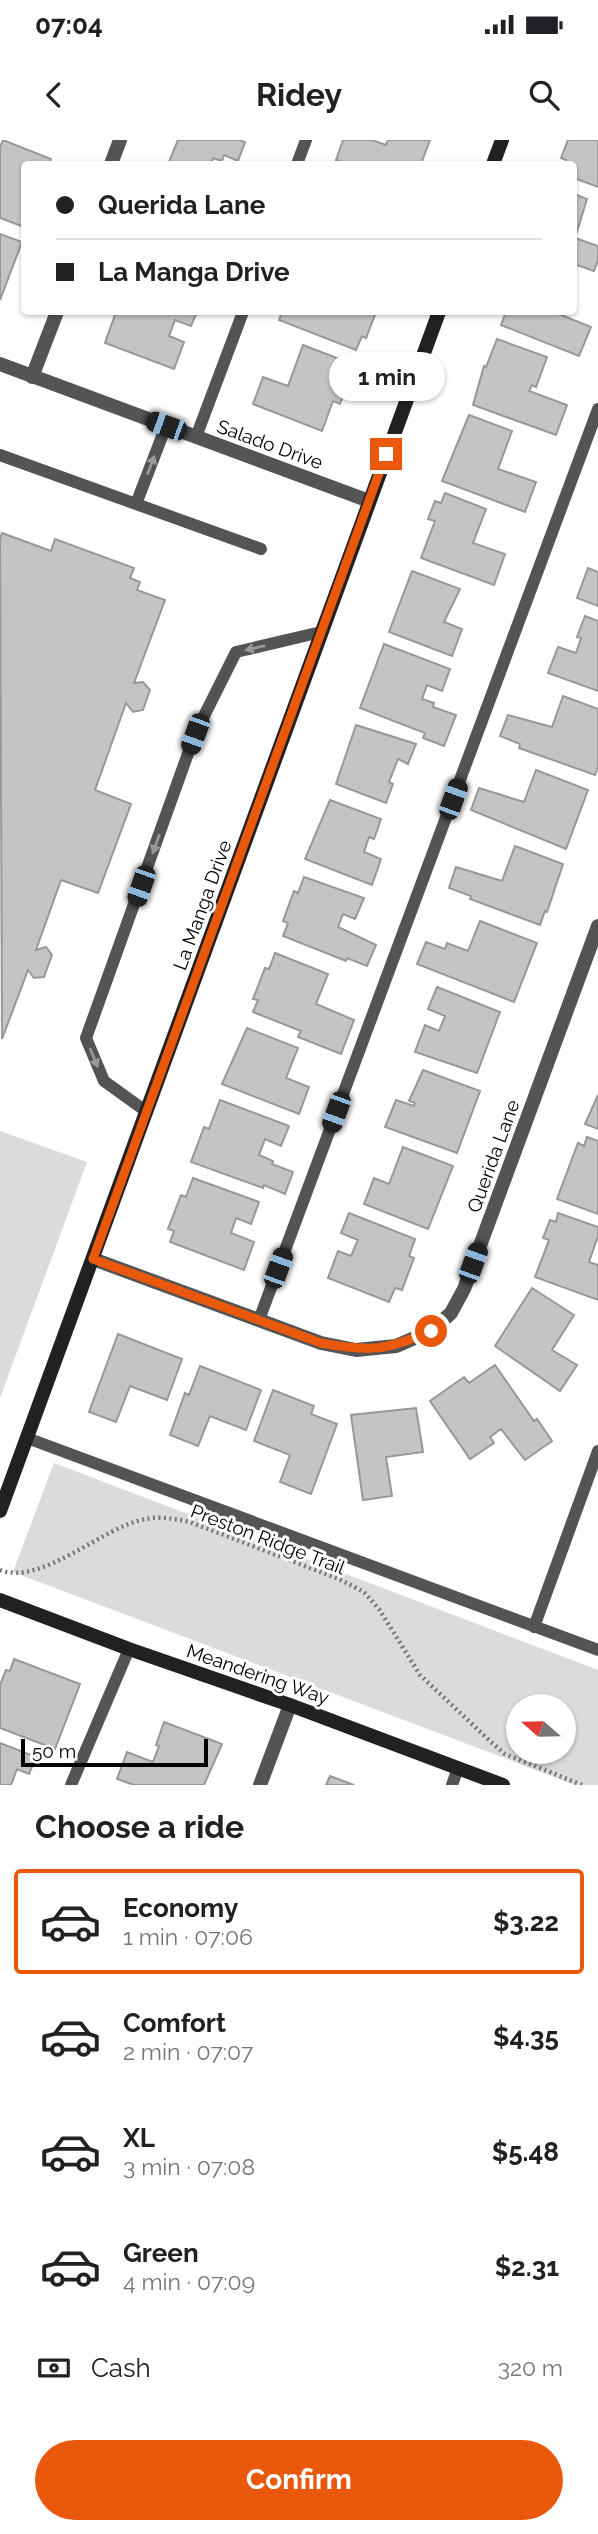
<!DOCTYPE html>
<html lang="en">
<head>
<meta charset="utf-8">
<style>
  :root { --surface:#fff; --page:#f6f6f6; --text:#202124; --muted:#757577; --line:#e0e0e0; --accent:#ea580c }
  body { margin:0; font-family:Raleway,sans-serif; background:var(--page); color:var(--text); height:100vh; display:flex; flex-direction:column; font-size:26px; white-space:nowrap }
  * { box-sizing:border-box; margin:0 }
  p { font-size:23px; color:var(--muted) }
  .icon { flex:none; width:38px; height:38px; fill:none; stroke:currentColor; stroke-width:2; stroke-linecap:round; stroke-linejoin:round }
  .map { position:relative; height:1645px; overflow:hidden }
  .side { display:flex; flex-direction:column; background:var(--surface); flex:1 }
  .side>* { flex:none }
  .hud { position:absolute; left:21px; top:21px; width:556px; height:154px; border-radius:7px; box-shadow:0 2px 5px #0004; display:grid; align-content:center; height:154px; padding:0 35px; background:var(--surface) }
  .needle { width:46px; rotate:290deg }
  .tools { position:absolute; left:506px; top:1554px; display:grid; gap:14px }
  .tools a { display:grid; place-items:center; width:70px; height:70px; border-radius:50%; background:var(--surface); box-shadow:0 2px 5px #0004; font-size:35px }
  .scale { position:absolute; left:21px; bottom:18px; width:187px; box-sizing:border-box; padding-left:7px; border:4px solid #000; border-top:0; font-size:19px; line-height:24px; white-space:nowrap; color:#000; -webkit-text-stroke:5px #fff; paint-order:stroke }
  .end { position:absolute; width:32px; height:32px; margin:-16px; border:9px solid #ea580c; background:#fff; box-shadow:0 0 0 4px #fff }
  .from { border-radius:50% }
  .bubble { position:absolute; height:49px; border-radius:24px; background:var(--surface); box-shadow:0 2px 5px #0004; font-size:23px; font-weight:700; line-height:49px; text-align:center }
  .car { position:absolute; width:21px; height:42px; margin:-21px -10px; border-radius:9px; box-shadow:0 0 5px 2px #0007; background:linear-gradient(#222 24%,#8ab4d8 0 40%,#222 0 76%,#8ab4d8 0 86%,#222 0) }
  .hud b { display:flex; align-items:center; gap:24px; height:66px; font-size:26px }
  .hud b+b { border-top:2px solid var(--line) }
  .hud i { width:18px; height:18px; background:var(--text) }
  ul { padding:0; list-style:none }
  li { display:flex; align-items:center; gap:21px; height:105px; margin:0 14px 10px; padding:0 21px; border:4px solid transparent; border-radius:7px }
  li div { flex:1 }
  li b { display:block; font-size:26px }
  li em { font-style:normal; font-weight:700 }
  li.on { border-color:var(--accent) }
  li>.icon { width:63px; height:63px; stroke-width:1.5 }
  h2 { padding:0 35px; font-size:32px; line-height:84px }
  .pay { display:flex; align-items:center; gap:18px; height:77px; padding:0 35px; font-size:26px }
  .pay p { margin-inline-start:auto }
  .action { display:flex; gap:14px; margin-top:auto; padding:14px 35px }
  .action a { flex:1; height:80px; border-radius:42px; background:var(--accent); color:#fff; font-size:28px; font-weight:700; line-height:80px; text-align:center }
  .status { display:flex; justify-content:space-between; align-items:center; height:49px; padding:0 35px; background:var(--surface); direction:ltr }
  .status svg { height:19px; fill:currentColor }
  header { display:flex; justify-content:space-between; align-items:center; height:91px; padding:0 35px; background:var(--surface); font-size:32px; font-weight:700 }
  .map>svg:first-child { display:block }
  .green { fill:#dbdbdb; fill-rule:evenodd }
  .building { fill:#c4c4c4; stroke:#989898; stroke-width:2 }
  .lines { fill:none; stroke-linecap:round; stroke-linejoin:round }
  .path { stroke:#767676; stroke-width:4.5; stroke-dasharray:2 3.5; stroke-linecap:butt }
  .lane { stroke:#545454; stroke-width:12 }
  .street { stroke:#545454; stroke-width:14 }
  .secondary { stroke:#212121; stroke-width:14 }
  .oneway { fill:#989898 }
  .route { stroke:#ea580c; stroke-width:9 }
  .labels { text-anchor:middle; stroke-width:6; stroke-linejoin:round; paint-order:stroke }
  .street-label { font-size:19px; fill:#000; stroke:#fff }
</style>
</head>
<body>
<div class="status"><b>07:04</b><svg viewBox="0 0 49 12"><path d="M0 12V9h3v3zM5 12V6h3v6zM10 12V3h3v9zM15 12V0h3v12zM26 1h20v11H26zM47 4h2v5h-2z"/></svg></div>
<header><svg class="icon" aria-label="back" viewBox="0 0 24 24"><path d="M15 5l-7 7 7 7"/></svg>Ridey<svg class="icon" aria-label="search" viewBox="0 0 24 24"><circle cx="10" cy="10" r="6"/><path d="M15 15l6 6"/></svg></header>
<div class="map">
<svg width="598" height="1645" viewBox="0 0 598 1645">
  <rect width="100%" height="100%" fill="#fff"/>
  <path class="green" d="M0,991L87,1022L0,1258Z
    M54,1323L598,1530V1645H575L13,1432ZM518,1566H564V1612H518Z"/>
  <path class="building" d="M3,0L51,19L49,24H24V87L0,78V7Z
    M178,0H240L245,2L238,21L224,15L222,21L213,18L211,24H168Z
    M343,0H372L386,5L388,0H430L421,24H349L336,20Z
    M568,0H598V47L574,38V24H564L566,20L561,18Z
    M574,54L587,59L575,98L598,106V120L594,131L574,124Z
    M0,94L22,102L0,160Z
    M116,172H197L191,186L175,180L169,196L184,202L174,229L105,203Z
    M282,172H376L366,198L362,196L356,210L279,180Z
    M506,172H554L591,187L579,216L501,185Z
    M497,199L547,217L536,247L532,245L529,251L567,265L556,295L473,265L484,226L486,227Z
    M303,205L355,225L340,264L333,261L322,291L253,264L263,237L288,246Z
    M469,275L512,291L498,329L536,342L525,372L442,341Z
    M445,353L486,369L473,403L505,414L494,445L421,418L435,381L428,379L435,361L441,363Z
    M2,393L51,411L55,399L134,428L130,438L140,442L137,450L165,460L134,543L143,542L150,550L143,570L133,572L126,563L95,650L131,664L98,753L61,740L36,810L46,807L52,815L44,837L34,838L28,830L2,899L0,399Z
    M588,428L598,432V466L577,458Z
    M412,431L460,449L444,482L462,489L452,516L389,492Z
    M585,476L598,481V551L548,533L558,507L576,513L581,498L577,497Z
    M384,504L450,529L442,551L427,545L422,559L434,563L433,567L456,575L444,606L423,598L425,593L360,568Z
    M563,556L598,569V627L595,635L519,608L520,604L500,596L508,575L552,587Z
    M356,585L416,604L408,624L398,619L389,642L393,644L386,663L336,644Z
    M536,630L588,650L566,709L471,670L479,648L524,662Z
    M330,660L381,679L374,699L369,697L364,712L381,719L372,745L305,719Z
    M515,706L563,724L547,772L545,771L540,785L470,759L471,756L449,748L456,727L502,741Z
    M304,737L364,758L355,779L343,774L338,787L376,805L367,826L347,818L346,821L283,796L288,783L283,781L294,751L298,753Z
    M480,781L537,803L514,862L417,824L426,802L445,809L447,803L468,811Z
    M275,813L328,834L316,864L354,880L341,914L298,897L301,891L253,872L258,860L253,859L265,828L269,829Z
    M437,847L500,872L477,933L415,912L425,885L439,891L445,876L428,869Z
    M247,888L298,908L286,938L309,947L299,974L222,944Z
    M423,930L480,951L457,1013L385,987L396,960L414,966L415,963L409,961Z
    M598,955V989L585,984Z
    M220,960L289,986L281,1006L265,999L259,1015L273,1021L272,1024L293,1032L285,1054L264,1045L263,1048L191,1022L204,987L209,989Z
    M587,997L598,1001V1074L557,1059L578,1003L584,1006Z
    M403,1007L453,1026L428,1089L364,1064L374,1038L389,1044Z
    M193,1038L259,1062L251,1084L236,1078L231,1093L254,1102L244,1130L170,1102L174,1091L168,1089L181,1055L186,1057Z
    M349,1073L415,1099L409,1116L414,1118L402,1150L395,1148L389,1162L328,1138L338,1111L351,1116L358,1100L341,1093Z
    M558,1073L598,1087V1096L589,1122L598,1125V1160L535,1137L549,1100L543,1098L550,1080L556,1082Z
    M532,1148L574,1175L552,1210L577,1225L560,1251L495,1206Z
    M118,1194L182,1219L167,1260L130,1246L116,1282L89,1272Z
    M495,1225L534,1281L537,1279L552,1301L525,1320L501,1289L490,1297L494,1303L470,1319L430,1261L464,1237L469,1243Z
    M200,1226L261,1250L246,1290L210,1276L198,1306L170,1295L185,1253L189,1255Z
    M273,1250L314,1266L311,1274L337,1284L311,1354L280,1342L290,1315L254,1301Z
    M416,1268L423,1312L386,1317L392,1356L363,1360L351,1275Z
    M14,1519L80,1544L55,1609L0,1588V1545L6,1530L10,1531Z
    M164,1582L222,1604L204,1645H134L117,1639L127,1612L153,1622L159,1606L156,1605Z
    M0,1603L36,1617L29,1634L17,1629L11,1645H0Z
    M330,1636L354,1645H326Z"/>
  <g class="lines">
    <path class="path" d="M0,1430C43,1446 103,1386 146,1379C161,1376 175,1379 190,1382L339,1439L364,1452L379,1469L420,1535L491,1602L505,1614L582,1645"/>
    <path class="lane" d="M297,24L306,0
      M196,297L243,172
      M0,315L261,409
      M136,364L166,286
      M147,972L104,941L86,898L195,594L236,512L321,492
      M259,1180L598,269
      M27,1298L598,1510
      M534,1487L598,1311
      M71,1645L129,1509
      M452,1645L458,1628"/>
    <path class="street" d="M111,24L120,0
      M0,224L369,361
      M32,237L57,172
      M93,1119L321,1203L356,1210L396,1206L431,1191L451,1173L464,1149L598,786
      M260,1645L290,1565"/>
    <path class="secondary" d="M493,24L502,0
      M0,1371L439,172
      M0,1460L129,1509L290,1565L503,1645"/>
  </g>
  <defs><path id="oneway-solid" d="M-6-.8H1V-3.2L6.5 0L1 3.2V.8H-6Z" transform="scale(1.75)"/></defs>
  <g class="oneway">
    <use href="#oneway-solid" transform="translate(151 325) rotate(-69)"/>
    <use href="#oneway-solid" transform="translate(255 508) rotate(167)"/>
    <use href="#oneway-solid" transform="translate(156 704) rotate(110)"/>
    <use href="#oneway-solid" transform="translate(94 918) rotate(68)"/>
  </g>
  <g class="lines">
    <path class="route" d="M386,314L93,1119L321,1203C370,1212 385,1211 431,1191"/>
  </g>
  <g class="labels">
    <g class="street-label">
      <text transform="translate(270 304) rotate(20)" y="7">Salado Drive</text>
      <text transform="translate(202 765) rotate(-70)" y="7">La Manga Drive</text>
      <text transform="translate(493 1016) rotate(-70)" y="7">Querida Lane</text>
      <text transform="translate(268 1399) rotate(21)" y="7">Preston Ridge Trail</text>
      <text transform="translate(258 1534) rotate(19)" y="7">Meandering Way</text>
    </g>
  </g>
</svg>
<div class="tools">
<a><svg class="needle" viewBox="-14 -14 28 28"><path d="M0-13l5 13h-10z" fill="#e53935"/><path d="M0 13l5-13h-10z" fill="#757577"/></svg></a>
</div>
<div class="scale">50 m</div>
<i class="end from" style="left:431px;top:1191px"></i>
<i class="end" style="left:386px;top:314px"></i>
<div class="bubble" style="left:329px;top:212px;width:116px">1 min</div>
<i class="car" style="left:166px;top:286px;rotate:290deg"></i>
<i class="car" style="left:195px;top:594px;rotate:200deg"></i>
<i class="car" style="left:453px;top:659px;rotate:20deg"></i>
<i class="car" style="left:141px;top:746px;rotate:199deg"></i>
<i class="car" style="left:336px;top:972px;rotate:200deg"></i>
<i class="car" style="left:473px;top:1123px;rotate:20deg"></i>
<i class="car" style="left:278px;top:1128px;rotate:20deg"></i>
<div class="hud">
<b><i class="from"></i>Querida Lane</b>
<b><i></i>La Manga Drive</b>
</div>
</div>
<section class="side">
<h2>Choose a ride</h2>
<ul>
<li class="on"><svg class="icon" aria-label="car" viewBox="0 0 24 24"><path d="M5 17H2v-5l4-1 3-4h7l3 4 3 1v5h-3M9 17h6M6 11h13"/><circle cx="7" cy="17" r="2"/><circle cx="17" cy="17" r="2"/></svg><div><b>Economy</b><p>1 min · 07:06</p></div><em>$3.22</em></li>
<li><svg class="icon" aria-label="car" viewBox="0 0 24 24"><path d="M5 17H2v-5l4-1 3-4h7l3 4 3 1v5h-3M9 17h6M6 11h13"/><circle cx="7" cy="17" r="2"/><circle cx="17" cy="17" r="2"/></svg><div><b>Comfort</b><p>2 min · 07:07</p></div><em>$4.35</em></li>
<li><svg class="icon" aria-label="car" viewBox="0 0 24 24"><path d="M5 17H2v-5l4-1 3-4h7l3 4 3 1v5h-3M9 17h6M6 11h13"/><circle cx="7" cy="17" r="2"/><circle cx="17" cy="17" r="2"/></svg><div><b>XL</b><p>3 min · 07:08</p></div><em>$5.48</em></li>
<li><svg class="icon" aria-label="car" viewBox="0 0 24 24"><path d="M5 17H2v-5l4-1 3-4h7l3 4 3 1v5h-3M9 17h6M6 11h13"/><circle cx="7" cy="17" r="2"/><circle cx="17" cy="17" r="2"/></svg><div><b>Green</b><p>4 min · 07:09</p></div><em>$2.31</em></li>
</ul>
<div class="pay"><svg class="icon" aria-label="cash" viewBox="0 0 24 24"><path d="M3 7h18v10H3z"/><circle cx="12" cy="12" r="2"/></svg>Cash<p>320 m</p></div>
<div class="action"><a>Confirm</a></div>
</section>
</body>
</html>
